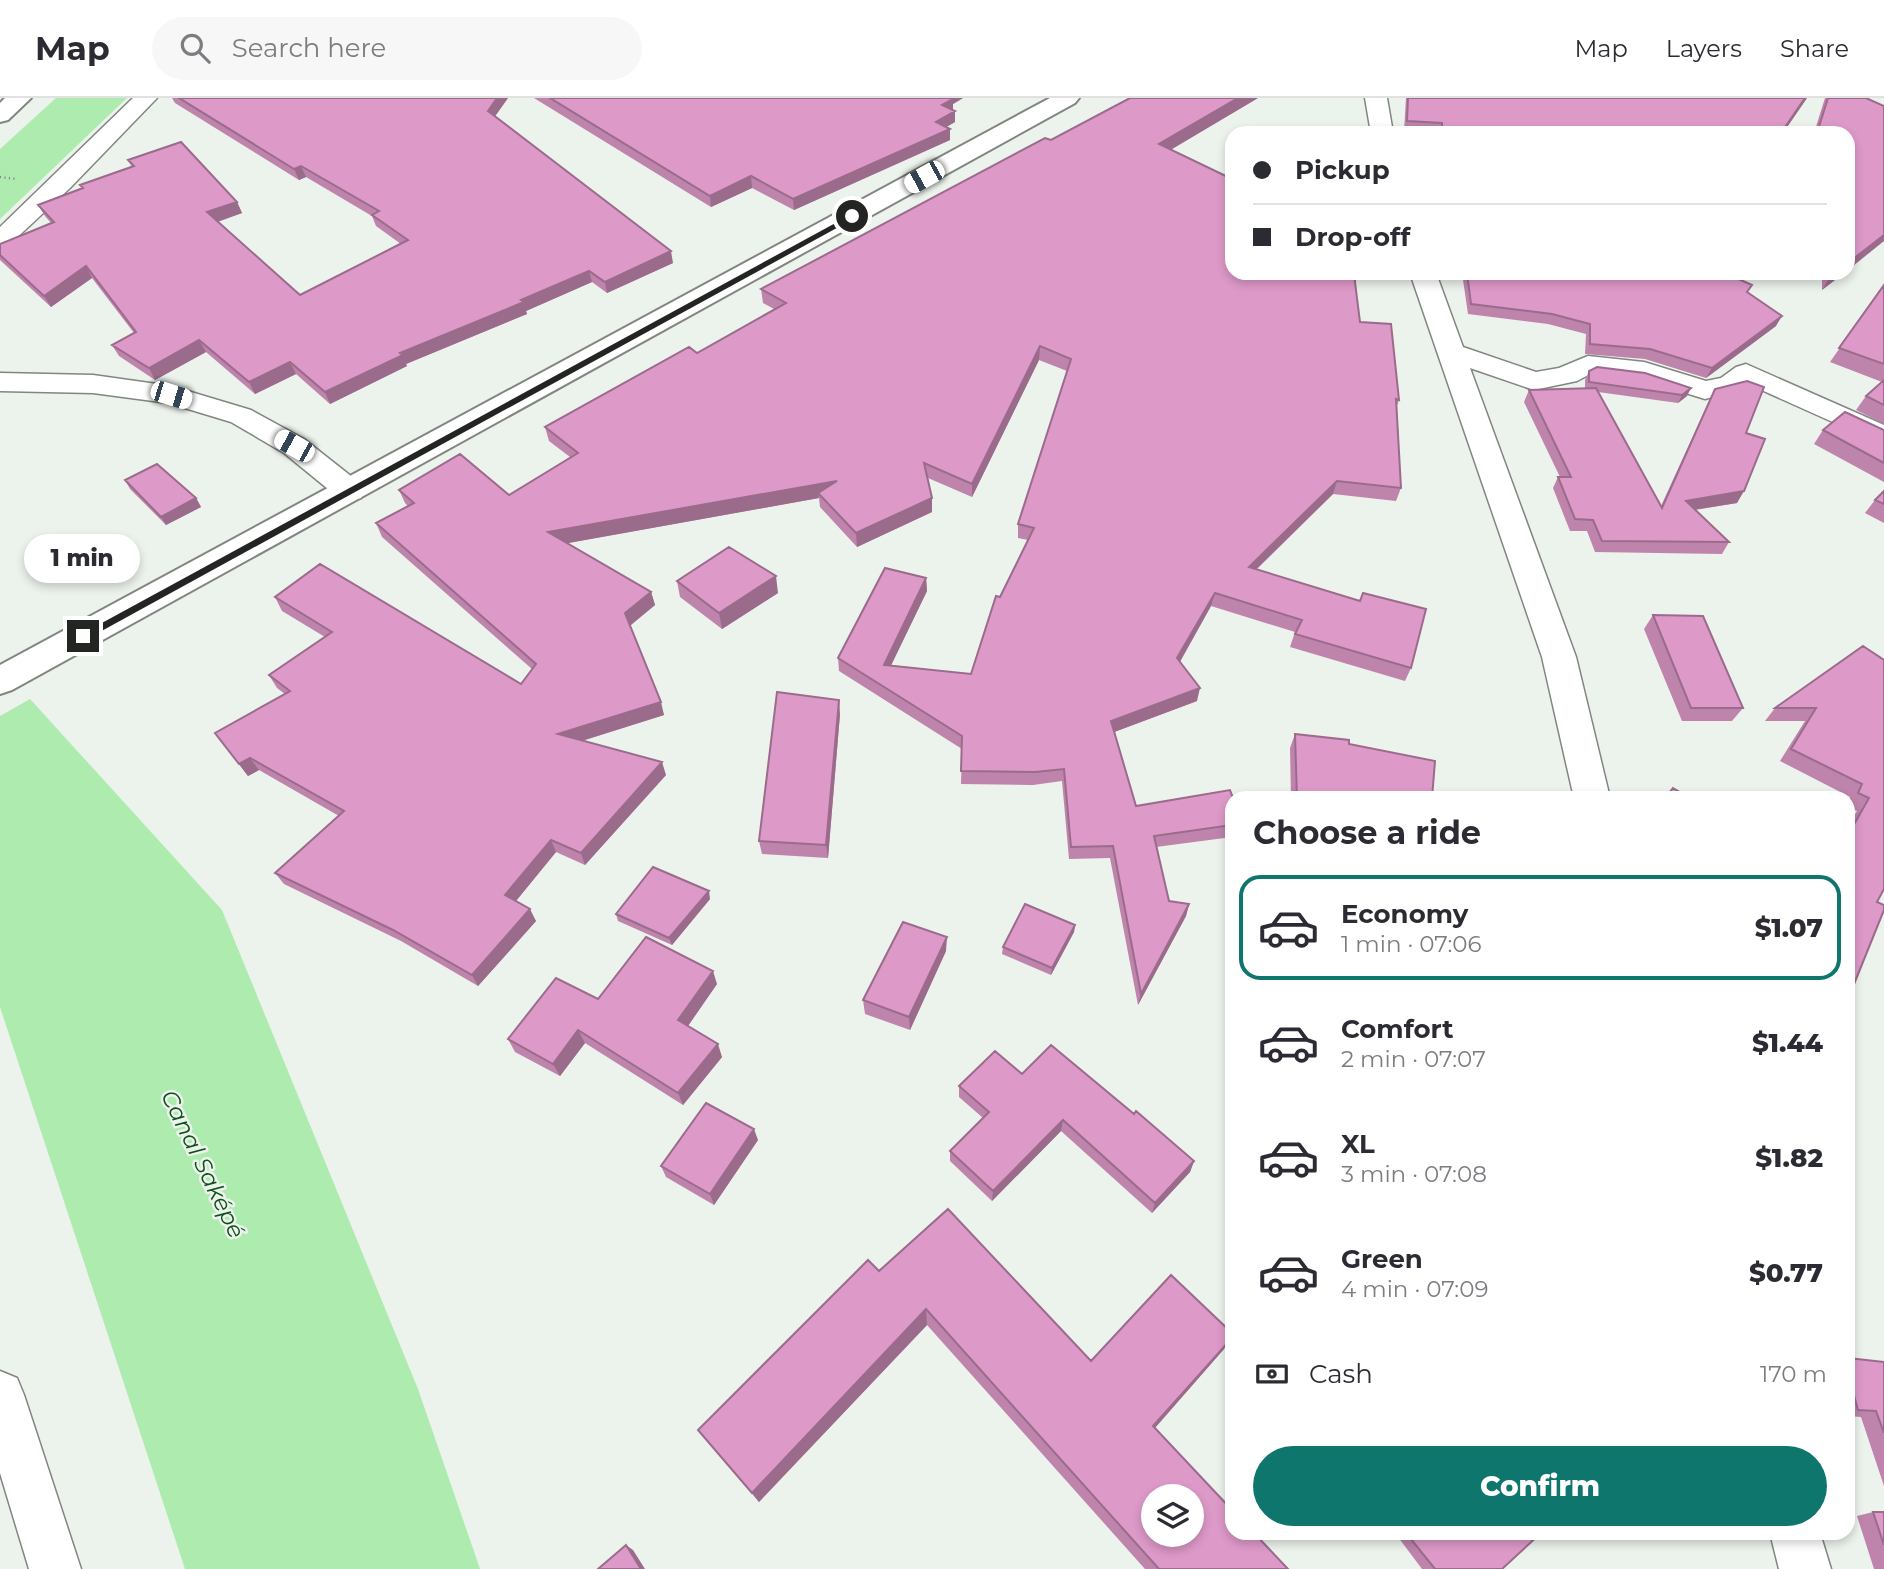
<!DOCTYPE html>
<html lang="en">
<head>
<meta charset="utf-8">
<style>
  :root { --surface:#fff; --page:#f7f7f7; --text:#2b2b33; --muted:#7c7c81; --line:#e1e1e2; --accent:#0f766e }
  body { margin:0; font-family:Montserrat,sans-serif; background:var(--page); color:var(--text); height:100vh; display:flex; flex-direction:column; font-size:26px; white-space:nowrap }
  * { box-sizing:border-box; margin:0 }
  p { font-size:23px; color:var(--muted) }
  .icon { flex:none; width:38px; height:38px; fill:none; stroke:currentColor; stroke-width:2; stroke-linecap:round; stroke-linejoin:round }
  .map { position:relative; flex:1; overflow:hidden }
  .drawer { position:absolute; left:1225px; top:693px; width:630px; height:749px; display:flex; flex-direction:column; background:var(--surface); border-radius:21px; box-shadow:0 4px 10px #0003 }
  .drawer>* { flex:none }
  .banner { position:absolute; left:1225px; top:28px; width:630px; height:154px; border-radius:21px; box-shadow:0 4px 10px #0003; display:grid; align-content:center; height:154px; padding:0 28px; background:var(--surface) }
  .controls { position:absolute; left:1141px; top:1386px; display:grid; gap:14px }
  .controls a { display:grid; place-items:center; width:63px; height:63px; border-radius:50%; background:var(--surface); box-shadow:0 4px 10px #0003; font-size:35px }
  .end { position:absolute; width:32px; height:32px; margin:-16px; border:9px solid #232523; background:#fff; box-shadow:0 0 0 4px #fff }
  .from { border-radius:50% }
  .bubble { position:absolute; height:49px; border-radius:24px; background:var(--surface); box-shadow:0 4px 10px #0003; font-size:23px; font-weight:800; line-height:49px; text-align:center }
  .car { position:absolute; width:21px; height:42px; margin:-21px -10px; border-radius:9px; box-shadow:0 0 5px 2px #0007; background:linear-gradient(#fff 24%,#345 0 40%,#fff 0 76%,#345 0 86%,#fff 0) }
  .banner b { display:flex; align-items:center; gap:24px; height:66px; font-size:26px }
  .banner b+b { border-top:2px solid var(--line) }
  .banner i { width:18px; height:18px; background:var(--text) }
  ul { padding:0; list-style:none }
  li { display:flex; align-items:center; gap:21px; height:105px; margin:0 14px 10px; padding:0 14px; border:4px solid transparent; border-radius:21px }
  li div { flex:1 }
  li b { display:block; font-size:26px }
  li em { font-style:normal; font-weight:800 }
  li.active { border-color:var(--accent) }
  li>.icon { width:63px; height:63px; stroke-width:1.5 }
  h2 { padding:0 28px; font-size:32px; line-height:84px }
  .pay { display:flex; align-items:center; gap:18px; height:77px; padding:0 28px; font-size:26px }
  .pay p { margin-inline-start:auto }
  .button { display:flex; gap:14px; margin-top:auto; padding:14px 28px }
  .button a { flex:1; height:80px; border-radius:42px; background:var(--accent); color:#fff; font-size:28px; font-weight:800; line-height:80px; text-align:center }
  header { display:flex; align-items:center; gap:42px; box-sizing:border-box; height:98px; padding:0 35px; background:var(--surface); border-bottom:2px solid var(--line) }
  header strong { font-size:33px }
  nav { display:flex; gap:38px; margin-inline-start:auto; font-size:24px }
  .search { width:490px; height:63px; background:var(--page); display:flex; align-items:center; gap:18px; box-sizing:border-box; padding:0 24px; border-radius:38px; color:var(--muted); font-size:26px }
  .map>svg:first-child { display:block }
  .water { fill:#adebaf }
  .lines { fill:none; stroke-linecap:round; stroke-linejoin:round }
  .minor-casing { stroke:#818681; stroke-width:3 }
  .tertiary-casing { stroke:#818681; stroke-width:4 }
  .primary-casing { stroke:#818681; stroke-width:4 }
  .path { stroke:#7f837f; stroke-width:2.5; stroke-dasharray:1 3.5; stroke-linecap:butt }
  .minor { fill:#fff; fill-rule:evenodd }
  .tertiary { fill:#fff; fill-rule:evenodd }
  .primary { fill:#fff; fill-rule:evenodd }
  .wall { fill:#be84ac }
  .shaded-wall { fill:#9b6b8c }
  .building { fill:#dd99c8; stroke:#9b6b8c; stroke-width:2; fill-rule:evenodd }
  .route { fill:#232523 }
  .labels { text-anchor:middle; stroke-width:5; stroke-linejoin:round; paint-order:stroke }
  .water-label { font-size:23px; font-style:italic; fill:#10501a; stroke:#ecf2ec }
</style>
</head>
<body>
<header>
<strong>Map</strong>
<div class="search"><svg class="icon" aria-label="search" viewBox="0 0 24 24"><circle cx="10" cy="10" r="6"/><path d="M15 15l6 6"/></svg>Search here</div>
<nav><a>Map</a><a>Layers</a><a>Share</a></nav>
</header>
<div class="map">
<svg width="1884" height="1471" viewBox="0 0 1884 1471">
  <rect width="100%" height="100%" fill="#ecf2ec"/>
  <path class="water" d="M56,0H127L0,121V51Z
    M30,601L222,812L418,1291L480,1471H185L0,909V618Z"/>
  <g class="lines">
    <g class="minor-casing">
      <path id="minor" d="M133,0H157L70,90L9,147L0,150V129Z
        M1365,0H1387L1393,35H1371Z
        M1410,175H1436L1463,249L1536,274L1559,270L1588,258L1644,264L1706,283L1721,280L1736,269L1746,266L1884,327V347L1748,286L1740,292L1705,301L1641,281L1592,275L1577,283L1534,292L1470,270L1576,559L1610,700H1574L1542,559Z
        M0,275L93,277L171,288L251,312L304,341L361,386L365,393L361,400L350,403L339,400L284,355L231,324L168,305L93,295L0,293Z
        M0,1273L17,1280L24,1297L81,1471H29L0,1375Z
        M1770,1435H1820L1831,1471H1779Z"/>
    </g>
    <g class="tertiary-casing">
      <path id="tertiary" d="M5,0H31L8,22L0,24V5Z"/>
    </g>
    <g class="primary-casing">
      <path id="primary" d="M1050,0H1079L1075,5L12,592L0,596V567Z"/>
    </g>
    <path class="path" d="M0,79L17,81"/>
    <use href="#minor" class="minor"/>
    <use href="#tertiary" class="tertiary"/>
    <use href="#primary" class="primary"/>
  </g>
  <path class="wall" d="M172,0H508L495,18L673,165L607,195L592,184L526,213L527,216L406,266L407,268L330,306L296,276L255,296L206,254L155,282L119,258L112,247L134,235L92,180L51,209L0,162V146L51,125L45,118L38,107L83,91L80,87L132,69L128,62L237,104L242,115L218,124L300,197L401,146L376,128L372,118L306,79L299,82L175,5Z
    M534,0H963L953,6V12L955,13V24L946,29L950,31V42L794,112L752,90L711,109Z
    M1258,0L1170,52L1232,175H1361L1355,184L1360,224L1399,302L1397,308L1401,390L1396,403L1333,396L1257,471L1411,570L1405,583L1290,549L1295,534L1211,508L1180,564L1197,603L1114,634L1136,708L1232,700V739L1156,749L1169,803L1189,806L1186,818L1138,907L1110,760L1069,761L1062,683L1033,687L961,686L962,651L839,573L838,560L926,480L927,493L891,567L971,576L1000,499L1028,442L1018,440V426L1067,273L1039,262L972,399L928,380L932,400V414L857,449L820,409L819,400L567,445L651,494L655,507L630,528L664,617L582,643L666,677L585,767L556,754L516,803L536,823L478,888L401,843L284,786L275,775L339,718L259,672L248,678L215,635L285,596L277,590L269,577L325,539L282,513L275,499L521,586L532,571L382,439L376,425L408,408L405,405L399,392L509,397L570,359L549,343L545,329L697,255L774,211L763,205L761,191L1051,42Z
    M1406,0H1807L1783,35H1439L1404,33Z
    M1825,0H1866L1848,35H1814Z
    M1462,175H1725L1747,194L1776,228L1706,280L1645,261L1585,256L1586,236L1548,226L1468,216Z
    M1822,175H1844L1822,192Z
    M1884,187V326L1856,312L1866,298L1882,284L1830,264Z
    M1589,273L1687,298L1678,305L1598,294L1661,408L1709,303L1715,291L1746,335L1737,405L1695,412L1729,444L1722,456L1595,454L1587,433H1570L1553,390L1558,379H1560L1524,304L1529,292L1585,290V282Z
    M1823,332H1884V384L1814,346Z
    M125,382L196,400L201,409L166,427L130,391Z
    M1884,393V425L1865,415L1875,402Z
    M677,483L778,495L722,531L680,499Z
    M1653,517L1743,610L1732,623H1682L1644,531Z
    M1884,562L1877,804L1850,896L1848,897V728L1857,713L1848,709V704L1850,699L1780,663L1805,623H1765L1775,610Z
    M840,616L828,760L762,756L759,743Z
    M1295,636L1349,646L1432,700H1291L1290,650Z
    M710,801L672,847L618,823L616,816Z
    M1075,827L1074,834L1051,877L1002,856L1003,849Z
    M946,853L910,932L865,916L863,902Z
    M717,886L688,928L722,959L683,1007L585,945L560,978L515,954L508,941L598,901Z
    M1022,976L1134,1016L1194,1063L1190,1074L1152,1115L1061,1033L992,1103L950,1063V1053L983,1020L959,999V988Z
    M758,1042L714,1107L666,1079L661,1068Z
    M879,1173L1091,1263L1224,1251L1155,1330L1288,1471H1145L927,1227L759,1404L698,1332Z
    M1848,1260L1884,1264V1388L1861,1319L1848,1318Z
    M1873,1414H1884V1471H1874L1857,1418Z
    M1395,1435H1541L1502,1471H1422Z"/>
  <path class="shaded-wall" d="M497,0H508L491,24L488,13Z
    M946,0H963L953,6V12L942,7Z
    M1238,0H1258L1157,60L1159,46Z
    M1805,0H1807L1783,35H1781Z
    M955,13V24L936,35V24Z
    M950,31V42L794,112L793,101Z
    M301,68L306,79L299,82L294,71Z
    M751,78L752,90L711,109L710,98Z
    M237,104L242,115L213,125L207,114Z
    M1884,137V143L1848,172V165Z
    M671,153L673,165L607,195L605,184Z
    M86,168L92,180L51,209L44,198Z
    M589,173L592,184L526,213L527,216L406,266L407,268L330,306L325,294L400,255Z
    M1355,175H1361L1350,190Z
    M1835,175H1844L1822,192L1830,179Z
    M1782,218L1776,228L1706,280L1712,270Z
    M199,242L206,254L155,282L149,270Z
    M1040,248L1039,262L972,399V386Z
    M290,264L296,276L255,296L249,284Z
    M1691,290L1687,298L1678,305L1682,297Z
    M837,383L818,395L819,400L552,448L548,434Z
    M1337,383L1333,396L1245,482L1249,469Z
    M1744,393L1737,405L1679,414L1686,403Z
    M196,400L201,409L166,427L161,419Z
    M932,400V414L857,449L856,435Z
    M776,478L778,495L722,531L719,515Z
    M926,480L927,493L885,580L884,567Z
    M651,494L655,507L628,529L625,515Z
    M1215,495L1211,508L1174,574L1177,560Z
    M1200,590L1197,603L1109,636L1111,623Z
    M839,602L840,616L828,760L826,747Z
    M661,604L664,617L562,649L558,636Z
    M250,660L259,672L248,678L239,666Z
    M662,664L666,677L585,767L581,755Z
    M551,742L556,754L511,809L505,797Z
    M709,793L710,801L672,847L669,840Z
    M1189,806L1186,818L1138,907L1141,896Z
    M530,811L536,823L478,888L472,877Z
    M1075,827L1074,834L1051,877L1052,870Z
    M947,839L946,853L910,932L909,919Z
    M713,873L717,886L683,935L678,922Z
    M578,932L585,945L560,978L553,966Z
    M718,946L722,959L683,1007L678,995Z
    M1063,1022L1061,1033L992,1103L993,1093Z
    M754,1031L758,1042L714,1107L710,1096Z
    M1194,1063L1190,1074L1152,1115L1155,1105Z
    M926,1211L927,1227L759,1404L752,1395Z
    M1232,1240L1224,1251L1146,1340L1153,1328Z
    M626,1447L633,1452L645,1471H641Z"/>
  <path class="building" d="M179,0H497L488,13L671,153L605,184L589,173L521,202L524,204L400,255L403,257L325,294L290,264L249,284L199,242L149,270L112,247L136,234L86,168L44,198L0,157V146L54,124L38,107L83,90L80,87L134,68L128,62L181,44L237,104L207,114L300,197L408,142L372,117L379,113L301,68L294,71Z
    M550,0H951L953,1L942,7L955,13L936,24L950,31L793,101L751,78L710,98Z
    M1130,0H1238L1159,46L1232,81V175H1355L1354,176L1360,224L1391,226L1399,302L1396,301L1401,390L1337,383L1249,469L1360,503L1363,495L1426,511L1411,570L1295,536L1302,522L1215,495L1177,560L1200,590L1111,623L1136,708L1230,692L1233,700L1232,727L1154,738L1169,803L1189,806L1141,896L1113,748L1071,749L1064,671L1035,674L961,673L962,638L838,560L885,470L926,480L884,567L971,576L996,498L1000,499L1034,430L1018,426L1071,261L1040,248L972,386L924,365L932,400L856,435L818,395L837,383L548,434L651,494L625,515L661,604L558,636L662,664L581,755L551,742L505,797L530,811L472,877L393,832L275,775L344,713L250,660L239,666L215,635L290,593L269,577L332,534L275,499L320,466L521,586L536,566L376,425L414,405L399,392L460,356L509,397L578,355L545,329L689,249L697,255L786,205L761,191L1045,40L1051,42Z
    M1408,0H1805L1781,35H1442V25L1407,23Z
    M1828,0H1866L1884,8V137L1848,165V35H1817Z
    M1467,175H1725L1752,187L1747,194L1782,218L1712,270L1650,251L1590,246V226L1552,216L1471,206Z
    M1884,187V266L1839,250Z
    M1597,269L1645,275L1691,290L1682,297L1589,284V273Z
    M1884,282V307L1866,298Z
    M1747,283L1764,289L1746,335L1765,341L1744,393L1686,403L1729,444L1602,443L1593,422L1575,421L1558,379H1571L1529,292L1596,290L1662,410L1715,291Z
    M1845,314L1884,332V365L1823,332Z
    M157,366L196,400L161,419L125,382Z
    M1884,393V406L1875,402Z
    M729,449L776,478L719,515L677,483Z
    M1653,517L1703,518L1743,610H1691Z
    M1863,548L1884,562V791L1877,804L1884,807V812L1850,896L1848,895V737L1869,700L1858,695L1862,686L1791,651L1816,610H1775Z
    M777,594L839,602L826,747L759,743Z
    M1295,636L1349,642V646L1435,663L1432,700H1297Z
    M1673,690L1690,700H1665Z
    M653,769L709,793L669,840L616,816Z
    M1025,806L1075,827L1052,870L1003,849Z
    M903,824L947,839L909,919L863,902Z
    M646,839L713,873L678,922L718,946L678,995L578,932L553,966L508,941L556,880L598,901Z
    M1051,947L1134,1016L1136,1013L1194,1063L1155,1105L1063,1022L993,1093L950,1053L989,1014L959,988L995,953L1022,976Z
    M706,1005L754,1031L710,1096L661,1068Z
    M948,1111L1091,1263L1171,1177L1232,1235V1240L1153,1328L1232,1412V1435H1254L1288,1471H1159L926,1211L752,1395L698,1332L868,1162L879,1173ZM1153,1398H1192V1437H1153Z
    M1848,1260L1884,1264V1335L1876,1313L1858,1312L1848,1276Z
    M1873,1414H1884V1447Z
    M1406,1435H1541L1502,1471H1435Z
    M626,1447L641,1471H598Z"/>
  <path class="route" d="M852,116L855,120L87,541L78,538Z"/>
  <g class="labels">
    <g class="water-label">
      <text transform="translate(203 1066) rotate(64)" y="8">Canal Saképé</text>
    </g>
  </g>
</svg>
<div class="controls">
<a><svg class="icon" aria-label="layers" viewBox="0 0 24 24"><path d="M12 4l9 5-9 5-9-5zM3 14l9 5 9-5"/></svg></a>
</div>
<i class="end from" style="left:852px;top:118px"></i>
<i class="end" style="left:83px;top:538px"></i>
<div class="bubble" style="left:24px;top:436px;width:116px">1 min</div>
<i class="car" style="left:924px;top:79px;rotate:241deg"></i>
<i class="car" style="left:171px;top:297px;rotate:107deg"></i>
<i class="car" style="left:294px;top:348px;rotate:299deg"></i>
<div class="banner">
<b><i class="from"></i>Pickup</b>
<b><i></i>Drop-off</b>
</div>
<section class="drawer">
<h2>Choose a ride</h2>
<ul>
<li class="active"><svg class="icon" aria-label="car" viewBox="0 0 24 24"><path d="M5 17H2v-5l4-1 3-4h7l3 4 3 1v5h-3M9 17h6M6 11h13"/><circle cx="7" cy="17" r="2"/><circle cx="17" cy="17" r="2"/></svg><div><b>Economy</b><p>1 min · 07:06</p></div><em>$1.07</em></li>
<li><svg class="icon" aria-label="car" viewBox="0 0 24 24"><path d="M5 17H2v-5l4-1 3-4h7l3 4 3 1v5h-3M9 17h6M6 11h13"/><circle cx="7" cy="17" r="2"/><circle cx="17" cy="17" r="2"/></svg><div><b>Comfort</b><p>2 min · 07:07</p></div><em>$1.44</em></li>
<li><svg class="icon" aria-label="car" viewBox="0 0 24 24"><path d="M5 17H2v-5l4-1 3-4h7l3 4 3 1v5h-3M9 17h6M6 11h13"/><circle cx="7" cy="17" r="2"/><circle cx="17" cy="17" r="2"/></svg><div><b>XL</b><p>3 min · 07:08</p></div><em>$1.82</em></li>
<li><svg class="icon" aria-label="car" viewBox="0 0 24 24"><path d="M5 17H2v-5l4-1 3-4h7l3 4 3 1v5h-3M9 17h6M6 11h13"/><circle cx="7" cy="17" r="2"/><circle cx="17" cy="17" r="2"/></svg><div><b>Green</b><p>4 min · 07:09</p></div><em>$0.77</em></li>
</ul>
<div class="pay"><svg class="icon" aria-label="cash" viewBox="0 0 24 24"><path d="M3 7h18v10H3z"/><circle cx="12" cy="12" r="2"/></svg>Cash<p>170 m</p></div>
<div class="button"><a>Confirm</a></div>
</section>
</div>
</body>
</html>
